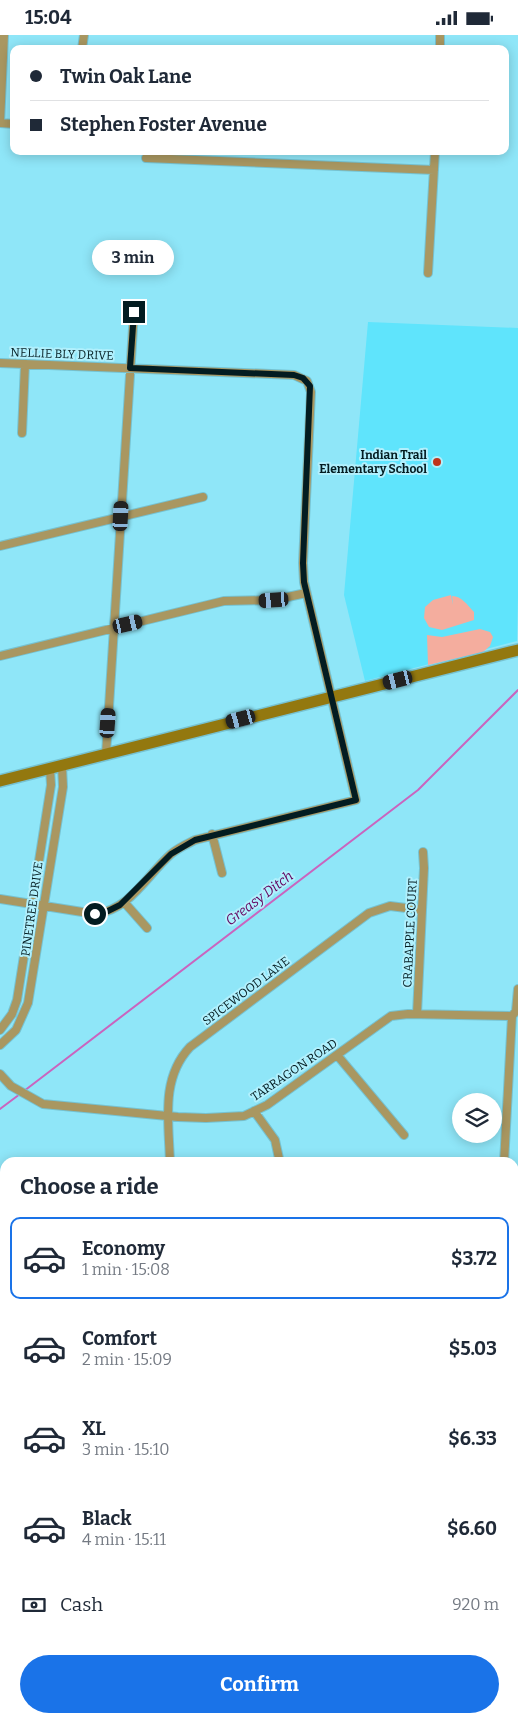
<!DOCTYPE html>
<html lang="en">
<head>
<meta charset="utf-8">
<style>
  :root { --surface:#fff; --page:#f6f6f7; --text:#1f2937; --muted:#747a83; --line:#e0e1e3; --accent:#1a73e8 }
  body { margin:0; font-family:Bitter,serif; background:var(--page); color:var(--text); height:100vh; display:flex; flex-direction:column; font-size:19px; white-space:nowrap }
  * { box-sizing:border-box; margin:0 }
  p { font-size:16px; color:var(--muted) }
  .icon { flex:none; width:28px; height:28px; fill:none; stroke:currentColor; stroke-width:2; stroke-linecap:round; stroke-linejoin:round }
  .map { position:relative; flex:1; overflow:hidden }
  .panel { position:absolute; left:0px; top:1122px; width:519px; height:566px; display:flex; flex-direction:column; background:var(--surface); border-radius:15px 15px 0 0; box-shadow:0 2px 12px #0003 }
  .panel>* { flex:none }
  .top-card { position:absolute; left:10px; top:10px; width:499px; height:110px; border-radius:10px; box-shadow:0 2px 12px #0003; display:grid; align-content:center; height:110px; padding:0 20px; background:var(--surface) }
  .controls { position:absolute; left:452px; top:1058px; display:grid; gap:10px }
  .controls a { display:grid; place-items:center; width:50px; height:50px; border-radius:50%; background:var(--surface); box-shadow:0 2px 12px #0003; font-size:25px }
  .end { position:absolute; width:22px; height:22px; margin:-11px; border:6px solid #031c21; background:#fff; box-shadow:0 0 0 2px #fff }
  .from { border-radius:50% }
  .bubble { position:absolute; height:35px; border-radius:18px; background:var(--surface); box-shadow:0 2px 12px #0003; font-size:16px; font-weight:700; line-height:35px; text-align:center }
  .car { position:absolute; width:15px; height:30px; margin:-15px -8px; border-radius:6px; box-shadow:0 0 4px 1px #0007; background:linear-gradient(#222 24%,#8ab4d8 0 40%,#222 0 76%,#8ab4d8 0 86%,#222 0) }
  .top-card b { display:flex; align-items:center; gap:18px; height:48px; font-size:19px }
  .top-card b+b { border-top:1px solid var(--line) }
  .top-card i { width:12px; height:12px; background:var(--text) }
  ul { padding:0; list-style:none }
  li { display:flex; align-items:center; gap:15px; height:82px; margin:0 10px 8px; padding:0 10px; border:2px solid transparent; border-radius:10px }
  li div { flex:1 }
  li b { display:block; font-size:19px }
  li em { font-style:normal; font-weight:700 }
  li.active { border-color:var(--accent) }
  li>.icon { width:45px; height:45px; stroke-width:1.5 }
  h2 { padding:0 20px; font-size:22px; line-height:60px }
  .pay { display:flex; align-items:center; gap:12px; height:55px; padding:0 20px; font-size:19px }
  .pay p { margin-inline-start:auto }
  .primary-button { display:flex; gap:10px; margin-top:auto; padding:10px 20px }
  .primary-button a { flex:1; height:58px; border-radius:30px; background:var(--accent); color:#fff; font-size:20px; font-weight:700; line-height:58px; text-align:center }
  .status { display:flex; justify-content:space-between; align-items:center; height:35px; padding:0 25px; background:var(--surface); direction:ltr }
  .status svg { height:14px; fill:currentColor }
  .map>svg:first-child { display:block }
  .built { fill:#5fe4fc }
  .green { fill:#f4ad9e }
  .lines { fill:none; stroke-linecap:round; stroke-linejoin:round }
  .stream { stroke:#ca64be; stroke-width:2 }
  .street-casing { stroke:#76c2d1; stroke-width:10 }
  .secondary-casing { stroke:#76c2d1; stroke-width:14 }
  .street { stroke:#a99761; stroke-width:8 }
  .secondary { stroke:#93780f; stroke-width:11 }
  .route { stroke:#031c21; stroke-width:6 }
  .poi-dot { fill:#c0341d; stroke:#b1f0fd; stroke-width:2 }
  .labels { text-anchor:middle; stroke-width:4; stroke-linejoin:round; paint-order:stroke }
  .street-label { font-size:12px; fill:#031c21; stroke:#b1f0fd }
  .poi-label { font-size:12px; font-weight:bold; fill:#031c21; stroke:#b1f0fd; text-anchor:end }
  .water-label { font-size:14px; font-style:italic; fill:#63005d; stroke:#b1f0fd }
</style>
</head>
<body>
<div class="status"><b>15:04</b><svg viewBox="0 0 49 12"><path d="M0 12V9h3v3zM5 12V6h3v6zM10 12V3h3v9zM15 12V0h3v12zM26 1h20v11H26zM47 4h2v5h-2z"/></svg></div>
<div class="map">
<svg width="518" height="1688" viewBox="0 0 518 1688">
  <rect width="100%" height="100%" fill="#8fe6f8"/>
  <path class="built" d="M368,287L518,293V562L517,606L365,646L344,560Z"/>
  <path class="green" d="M451,560L453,570L452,561C462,561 467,570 474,577V585L442,595L429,592L424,583L425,572L433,565Z
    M480,594L490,597L493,602L490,611L483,617L428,630L427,600L442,602Z"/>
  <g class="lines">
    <path class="stream" d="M24,1056L418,755L518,655
      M0,1074L20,1059"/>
    <g class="street-casing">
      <path id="street" d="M82,14L84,0
        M440,14V0
        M0,88L4,0
        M0,88L14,89
        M146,123L434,135
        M428,238L435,116
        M0,328L294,340L307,346L311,357L303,528L304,547L356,765L195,805C187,809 178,813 171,819C147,840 130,875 95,879L0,864
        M22,398L25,329
        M0,511L203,462
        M0,621L224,566L274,565L306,558
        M106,719L134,277
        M212,799L222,838
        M124,867L147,893
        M417,979L424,833L423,817
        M0,995L12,979L17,965L51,750L50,734
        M0,1010L16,995L28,968L63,752L62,731
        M337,1020L404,1100
        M0,1039L11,1051L43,1069L178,1082L206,1083L244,1081L267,1070L391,981L408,979L512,981
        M254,1076L275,1105L280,1128
        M170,1128C169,1087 160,1044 190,1012L369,878L390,871L422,875
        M504,1128L512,981L516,976L518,954
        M0,1203L5,1201
        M514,1206H518
        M0,1329L5,1340
        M0,1450L5,1448
        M514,1637L518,1638
        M0,1647H5
        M403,1684L457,1688
        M477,1688L478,1684"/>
    </g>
    <g class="secondary-casing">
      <path id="secondary" d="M0,746L518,615"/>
    </g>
    <use href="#street" class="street"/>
    <use href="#secondary" class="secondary"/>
  </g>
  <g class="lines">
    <path class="route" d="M95,879L108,876L120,870L171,819L195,805L356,765L304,547L303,528L310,351L303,343L294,340L130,333L134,277"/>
  </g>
  <circle class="poi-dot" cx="437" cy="427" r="5"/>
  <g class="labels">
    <g class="street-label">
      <text transform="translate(62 319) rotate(2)" y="4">NELLIE BLY DRIVE</text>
      <text transform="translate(32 874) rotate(-82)" y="4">PINETREE DRIVE</text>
      <text transform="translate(410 898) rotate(-87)" y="4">CRABAPPLE COURT</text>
      <text transform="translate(246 956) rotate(-37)" y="4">SPICEWOOD LANE</text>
      <text transform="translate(294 1035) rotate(-34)" y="4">TARRAGON ROAD</text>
    </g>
    <g class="poi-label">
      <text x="427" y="424">Indian Trail<tspan x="427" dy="14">Elementary School</tspan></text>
    </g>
    <g class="water-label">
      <text transform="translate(259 863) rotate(-37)" y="5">Greasy Ditch</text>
    </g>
  </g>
</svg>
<div class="controls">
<a><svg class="icon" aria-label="layers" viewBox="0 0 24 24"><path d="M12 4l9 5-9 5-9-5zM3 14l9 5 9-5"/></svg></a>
</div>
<i class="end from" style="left:95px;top:879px"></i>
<i class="end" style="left:134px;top:277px"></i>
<div class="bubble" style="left:92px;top:205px;width:82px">3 min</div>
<i class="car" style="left:121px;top:481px;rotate:3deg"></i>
<i class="car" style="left:274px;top:565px;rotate:266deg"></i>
<i class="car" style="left:128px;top:589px;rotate:77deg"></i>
<i class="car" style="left:398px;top:645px;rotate:256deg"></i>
<i class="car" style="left:241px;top:684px;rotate:255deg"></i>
<i class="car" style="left:108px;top:688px;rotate:4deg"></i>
<div class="top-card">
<b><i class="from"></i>Twin Oak Lane</b>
<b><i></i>Stephen Foster Avenue</b>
</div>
<section class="panel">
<h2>Choose a ride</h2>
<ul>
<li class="active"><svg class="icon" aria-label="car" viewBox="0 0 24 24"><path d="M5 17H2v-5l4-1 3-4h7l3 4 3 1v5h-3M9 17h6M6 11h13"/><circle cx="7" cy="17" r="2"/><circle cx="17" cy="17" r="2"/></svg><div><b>Economy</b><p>1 min · 15:08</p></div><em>$3.72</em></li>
<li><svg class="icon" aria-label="car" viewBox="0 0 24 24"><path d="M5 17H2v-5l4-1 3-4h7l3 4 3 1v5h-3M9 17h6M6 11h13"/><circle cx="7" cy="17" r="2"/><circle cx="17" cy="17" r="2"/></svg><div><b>Comfort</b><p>2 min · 15:09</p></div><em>$5.03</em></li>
<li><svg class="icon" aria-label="car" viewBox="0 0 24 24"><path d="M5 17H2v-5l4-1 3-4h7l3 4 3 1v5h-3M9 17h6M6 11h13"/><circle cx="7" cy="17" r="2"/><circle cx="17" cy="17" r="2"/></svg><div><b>XL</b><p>3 min · 15:10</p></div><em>$6.33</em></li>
<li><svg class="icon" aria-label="car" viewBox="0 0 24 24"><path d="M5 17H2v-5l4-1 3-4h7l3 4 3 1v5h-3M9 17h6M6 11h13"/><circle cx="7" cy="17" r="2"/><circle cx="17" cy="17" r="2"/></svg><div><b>Black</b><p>4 min · 15:11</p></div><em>$6.60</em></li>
</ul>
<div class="pay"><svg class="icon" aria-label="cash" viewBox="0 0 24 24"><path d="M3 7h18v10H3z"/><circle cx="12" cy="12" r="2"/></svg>Cash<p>920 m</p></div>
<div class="primary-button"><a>Confirm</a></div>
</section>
</div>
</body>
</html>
